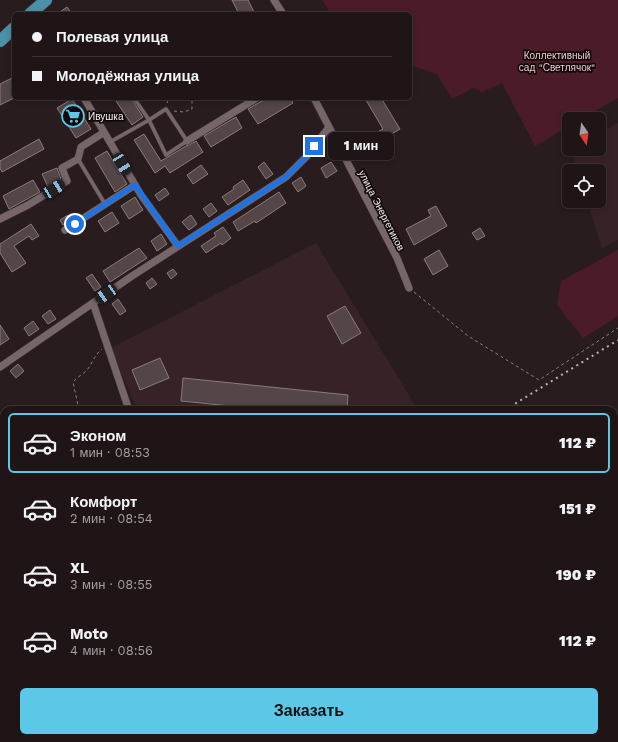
<!DOCTYPE html>
<html lang="ru">
<head>
<meta charset="utf-8">
<style>
  :root { --surface:#1f1516; --page:#271e1f; --text:#f1f3f6; --muted:#a19fa1; --line:#3c3435; --accent:#5bc8e7 }
  body { margin:0; font-family:"Work Sans",sans-serif; background:var(--page); color:var(--text); height:100vh; display:flex; flex-direction:column; font-size:15px; white-space:nowrap }
  * { box-sizing:border-box; margin:0 }
  p { font-size:13px; color:var(--muted) }
  .icon { flex:none; width:22px; height:22px; fill:none; stroke:currentColor; stroke-width:2; stroke-linecap:round; stroke-linejoin:round }
  .map { position:relative; flex:1; overflow:hidden }
  .side { position:absolute; left:0px; top:406px; width:618px; height:336px; display:flex; flex-direction:column; background:var(--surface); border-radius:12px 12px 0 0; box-shadow:0 2px 6px #0003,0 0 0 1px var(--line) }
  .side>* { flex:none }
  .guide { position:absolute; left:12px; top:12px; width:400px; height:88px; border-radius:6px; box-shadow:0 2px 6px #0003,0 0 0 1px var(--line); display:grid; align-content:center; height:88px; padding:0 20px; background:var(--surface) }
  .needle { width:26px; rotate:167deg }
  .buttons { position:absolute; left:562px; top:112px; display:grid; gap:8px }
  .buttons a { display:grid; place-items:center; width:44px; height:44px; border-radius:6px; background:var(--surface); box-shadow:0 2px 6px #0003,0 0 0 1px var(--line); font-size:20px }
  .end { position:absolute; width:18px; height:18px; margin:-9px; border:5px solid #1a73e8; background:#fff; box-shadow:0 0 0 2px #fff }
  .from { border-radius:50% }
  .bubble { position:absolute; height:28px; border-radius:6px; background:var(--surface); box-shadow:0 2px 6px #0003,0 0 0 1px var(--line); font-size:13px; font-weight:800; line-height:28px; text-align:center }
  .car { position:absolute; width:12px; height:24px; margin:-12px -6px; border-radius:5px; box-shadow:0 0 3px 1px #0007; background:linear-gradient(#222 24%,#8ab4d8 0 40%,#222 0 76%,#8ab4d8 0 86%,#222 0) }
  .guide b { display:flex; align-items:center; gap:14px; height:38px; font-size:15px }
  .guide b+b { border-top:1px solid var(--line) }
  .guide i { width:10px; height:10px; background:var(--text) }
  ul { padding:7px 0 0; list-style:none }
  li { display:flex; align-items:center; gap:12px; height:60px; margin:0 8px 6px; padding:0 12px; border:2px solid transparent; border-radius:6px }
  li div { flex:1 }
  li b { display:block; font-size:15px }
  li em { font-style:normal; font-weight:800 }
  li.active { border-color:var(--accent) }
  li>.icon { width:36px; height:36px; stroke-width:1.5 }
  .primary-button { display:flex; gap:8px; margin-top:auto; padding:8px 20px }
  .primary-button a { flex:1; height:46px; border-radius:6px; background:var(--accent); color:#111; font-size:16px; font-weight:800; line-height:46px; text-align:center }
  .map>svg:first-child { display:block }
  .built { fill:#372327 }
  .green { fill:#4b1c28 }
  .building { fill:#544547; stroke:#8b7b7d }
  .lines { fill:none; stroke-linecap:round; stroke-linejoin:round }
  .service-casing { stroke:#443a3b; stroke-width:4.5 }
  .minor-casing { stroke:#443a3b; stroke-width:8 }
  .primary-casing { stroke:#443a3b; stroke-width:13 }
  .path { stroke:#8c8182; stroke-width:1; stroke-dasharray:3 3; stroke-linecap:butt }
  .service { stroke:#776669; stroke-width:3.5 }
  .minor { stroke:#776669; stroke-width:7 }
  .primary { stroke:#4991a6; stroke-width:12 }
  .rail { stroke:#bdb3b4; stroke-width:2; stroke-dasharray:2 4; stroke-linecap:butt }
  .route { stroke:#1a73e8; stroke-width:5 }
  .labels { text-anchor:middle; stroke-width:3.5; stroke-linejoin:round; paint-order:stroke }
  .park-label { font-size:10px; fill:#f5c6ce; stroke:#0e0809 }
  .poi-label { font-size:10px; fill:#faf1f2; stroke:#0e0809; text-anchor:start }
  .street-label { font-size:10px; fill:#faf1f2; stroke:#0e0809 }
</style>
</head>
<body>
<div class="map">
<svg width="618" height="742" viewBox="0 0 618 742">
  <rect width="100%" height="100%" fill="#291c1e"/>
  <path class="built" d="M618,123V240L602,248L587,201H599V171H578L571,149H599V133Z
    M316,243L418,410H137L111,348Z"/>
  <path class="green" d="M322,0H618V98L581,119H569V126L535,146L502,83L482,92L473,88L452,99L437,74L410,65V14H331Z
    M618,250V316L583,338L557,305L561,281Z"/>
  <path class="building" d="M232,0H248L255,14H239Z
    M67,7L72,14H57Z
    M12,78L14,82V98L0,105V84Z
    M114,98H131L143,117L132,125Z
    M267,98H290L293,103L258,124L248,109Z
    M370,98H381L400,129L380,141L385,149L369,159L359,142L383,129L366,100Z
    M72,99L91,129L76,138L57,108Z
    M236,117L242,128L211,147L204,136Z
    M144,134L161,161L186,146L189,145L196,141L203,152L170,173L165,166L155,173L134,140Z
    M39,139L44,149L2,172L0,168V161Z
    M107,151L127,184L115,192L95,158Z
    M264,162L273,174L266,179L258,167Z
    M331,162L337,171L326,178L321,168Z
    M201,165L208,174L193,184L187,175Z
    M57,168L61,179L48,187L42,174Z
    M301,177L306,186L298,192L292,183Z
    M33,180L40,192L9,209L3,196Z
    M243,180L250,190L228,205L222,197L234,189L233,187Z
    M165,188L169,194L159,201L155,195Z
    M279,192L286,203L256,223L255,221L238,231L233,222Z
    M135,197L143,210L129,219L121,206Z
    M211,203L217,211L209,217L203,209Z
    M436,206L447,226L414,245L406,229L431,216L428,210Z
    M112,212L119,223L105,232L98,221Z
    M68,215L71,220L63,225L60,220Z
    M191,215L197,224L189,230L182,222Z
    M31,224L39,236L32,240L29,236L14,246L26,263L12,272L0,253V244Z
    M223,227L231,238L222,245L221,243L206,253L201,246L216,236L214,233Z
    M480,228L485,236L477,240L472,233Z
    M161,234L167,244L157,251L151,241Z
    M139,248L147,258L110,282L103,271Z
    M439,250L448,266L433,275L424,259Z
    M173,269L177,274L171,279L167,273Z
    M92,274L101,287L95,291L86,278Z
    M152,278L157,284L150,289L146,283Z
    M118,299L126,311L120,315L112,304Z
    M345,306L361,333L342,344L327,316Z
    M50,310L56,319L48,324L42,316Z
    M33,321L39,329L29,336L24,328Z
    M0,325L9,339L0,345Z
    M160,358L169,378L140,390L132,370Z
    M18,364L24,371L16,378L10,371Z
    M183,378L348,395L347,410H269L181,401Z"/>
  <g class="lines">
    <g class="service-casing">
      <path id="service" d="M110,142L149,120L166,109L187,141L166,155L149,120L134,98
        M78,159L105,204
        M0,492L4,493
        M614,569L618,578
        M614,666L618,680
        M490,742L495,738"/>
    </g>
    <g class="minor-casing">
      <path id="minor" d="M274,0L283,14
        M84,98L141,195L178,246
        M314,98L397,258L409,288
        M187,141L257,98
        M0,219L28,205L67,181L62,168L78,159L81,147L103,133
        M65,230L135,185
        M93,303L129,410
        M0,367L132,276L286,177L307,156L329,127
        M614,532H618
        M0,603H4
        M377,738L384,742"/>
    </g>
    <g class="primary-casing">
      <path id="primary" d="M30,14L46,0
        M0,41L14,28"/>
    </g>
    <path class="path" d="M167,103L169,98
      M174,111L184,112L192,109V98
      M414,292L468,336L539,380L618,328
      M79,410L73,382C77,377 82,375 86,371C92,365 94,355 102,349"/>
    <use href="#service" class="service"/>
    <use href="#minor" class="minor"/>
    <use href="#primary" class="primary"/>
    <path class="rail" d="M505,410L618,340
      M0,721L4,720"/>
  </g>
  <g class="lines">
    <path class="route" d="M75,224L135,185L178,246L286,177L307,156L314,146"/>
  </g>
  <defs>
    <g id="supermarket-ring" transform="scale(1.15)"><circle r="9.5" fill="#0e0809" stroke="#5bc8e7" stroke-width="1.5"/><path d="M-6-5.5h2.5l.6 2H6L4.5 2H-2.5L-4.4-4H-6ZM-1.5 3.2a1.3 1.3 0 1 0 .1 0ZM3 3.2a1.3 1.3 0 1 0 .1 0Z" fill="#5bc8e7"/></g>
  </defs>
  <g fill-rule="evenodd">
    <use href="#supermarket-ring" x="73" y="116"/>
  </g>
  <g class="labels">
    <g class="park-label">
      <text x="557" y="59">Коллективный<tspan x="557" dy="12">сад "Светлячок"</tspan></text>
    </g>
    <g class="poi-label">
      <text x="88" y="120">Ивушка</text>
    </g>
    <g class="street-label">
      <text transform="translate(382 210) rotate(63)" y="4">улица Энергетиков</text>
    </g>
  </g>
</svg>
<div class="buttons">
<a><svg class="needle" viewBox="-14 -14 28 28"><path d="M0-13l5 13h-10z" fill="#e53935"/><path d="M0 13l5-13h-10z" fill="#a19fa1"/></svg></a>
<a><svg class="icon" aria-label="locate" viewBox="0 0 24 24"><circle cx="12" cy="12" r="6"/><path d="M12 2v4M12 18v4M2 12h4M18 12h4"/></svg></a>
</div>
<i class="end from" style="left:75px;top:224px"></i>
<i class="end" style="left:314px;top:146px"></i>
<div class="bubble" style="left:328px;top:132px;width:66px">1 мин</div>
<i class="car" style="left:122px;top:164px;rotate:149deg"></i>
<i class="car" style="left:54px;top:189px;rotate:58deg"></i>
<i class="car" style="left:106px;top:294px;rotate:236deg"></i>
<div class="guide">
<b><i class="from"></i>Полевая улица</b>
<b><i></i>Молодёжная улица</b>
</div>
<section class="side">
<ul>
<li class="active"><svg class="icon" aria-label="car" viewBox="0 0 24 24"><path d="M5 17H2v-5l4-1 3-4h7l3 4 3 1v5h-3M9 17h6M6 11h13"/><circle cx="7" cy="17" r="2"/><circle cx="17" cy="17" r="2"/></svg><div><b>Эконом</b><p>1 мин · 08:53</p></div><em>112 ₽</em></li>
<li><svg class="icon" aria-label="car" viewBox="0 0 24 24"><path d="M5 17H2v-5l4-1 3-4h7l3 4 3 1v5h-3M9 17h6M6 11h13"/><circle cx="7" cy="17" r="2"/><circle cx="17" cy="17" r="2"/></svg><div><b>Комфорт</b><p>2 мин · 08:54</p></div><em>151 ₽</em></li>
<li><svg class="icon" aria-label="car" viewBox="0 0 24 24"><path d="M5 17H2v-5l4-1 3-4h7l3 4 3 1v5h-3M9 17h6M6 11h13"/><circle cx="7" cy="17" r="2"/><circle cx="17" cy="17" r="2"/></svg><div><b>XL</b><p>3 мин · 08:55</p></div><em>190 ₽</em></li>
<li><svg class="icon" aria-label="car" viewBox="0 0 24 24"><path d="M5 17H2v-5l4-1 3-4h7l3 4 3 1v5h-3M9 17h6M6 11h13"/><circle cx="7" cy="17" r="2"/><circle cx="17" cy="17" r="2"/></svg><div><b>Moto</b><p>4 мин · 08:56</p></div><em>112 ₽</em></li>
</ul>
<div class="primary-button"><a>Заказать</a></div>
</section>
</div>
</body>
</html>
